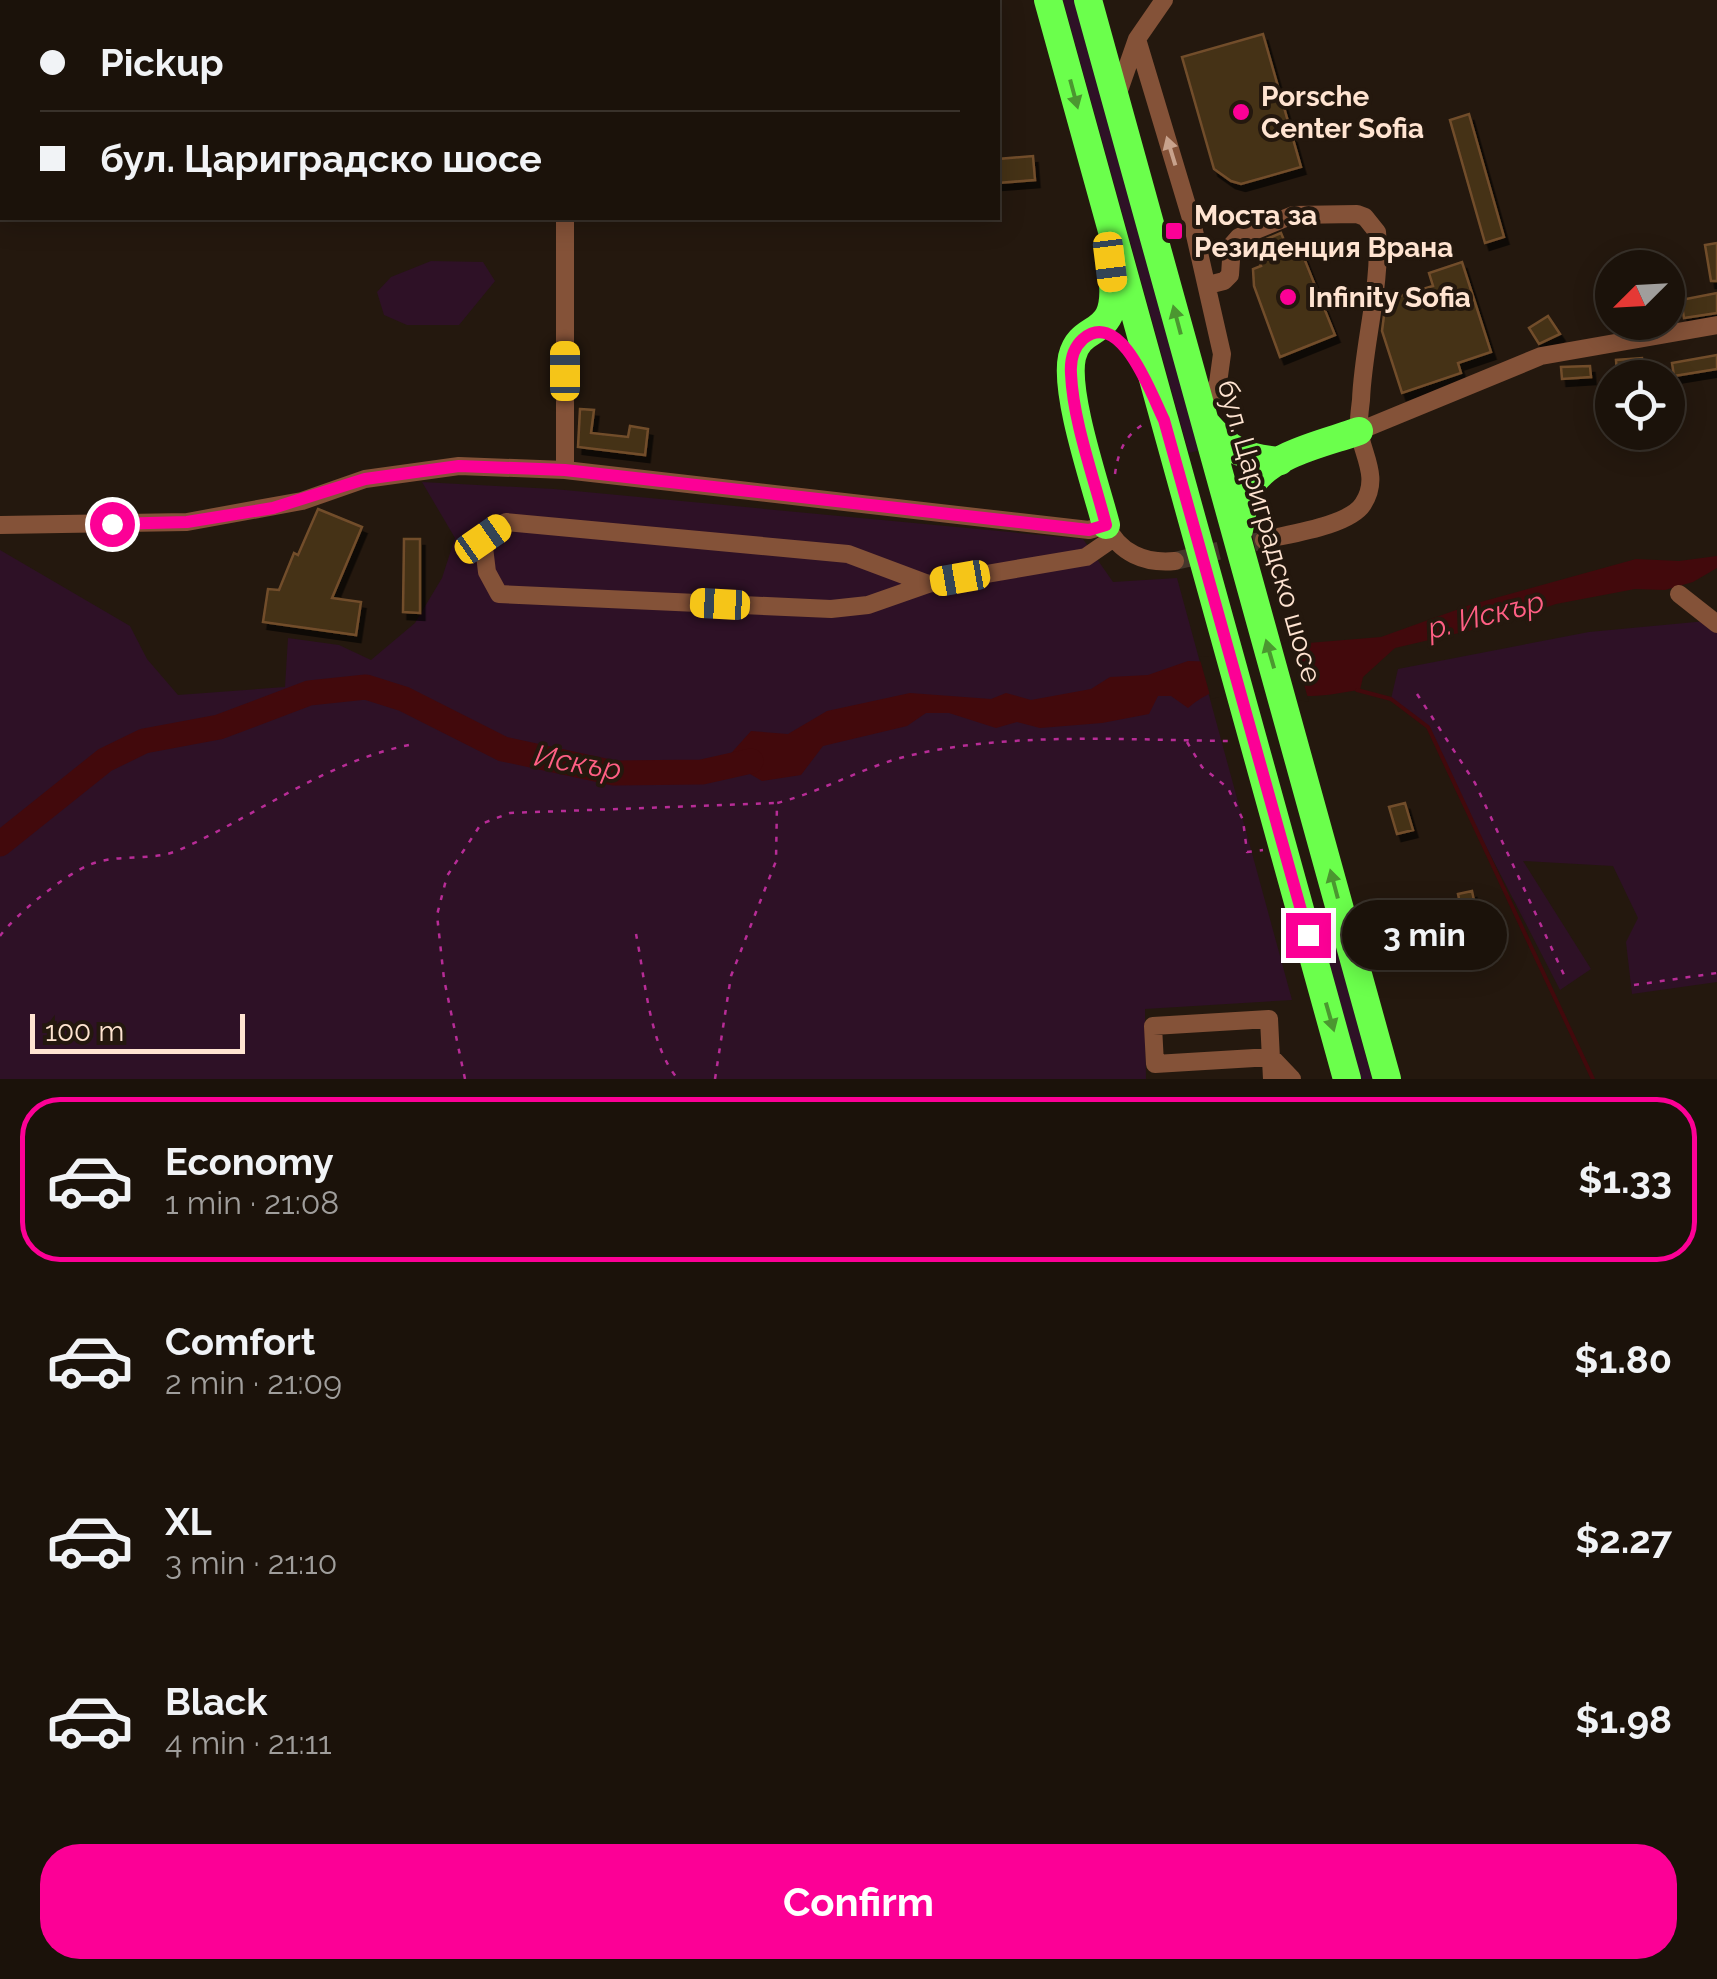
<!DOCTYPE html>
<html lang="en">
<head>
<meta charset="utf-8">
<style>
  :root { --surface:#1b120a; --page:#282018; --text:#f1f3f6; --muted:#a09e9c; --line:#39322b; --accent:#fc0096 }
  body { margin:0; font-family:Raleway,sans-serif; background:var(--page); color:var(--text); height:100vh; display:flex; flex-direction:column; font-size:38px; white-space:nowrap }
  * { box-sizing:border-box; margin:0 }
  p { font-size:32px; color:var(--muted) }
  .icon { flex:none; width:55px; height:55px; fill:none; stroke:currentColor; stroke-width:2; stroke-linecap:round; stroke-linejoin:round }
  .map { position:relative; height:1079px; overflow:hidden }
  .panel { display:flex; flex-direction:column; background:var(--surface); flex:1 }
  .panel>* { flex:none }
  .top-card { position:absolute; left:0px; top:0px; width:1000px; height:220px; box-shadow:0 5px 25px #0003,0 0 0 2px var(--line); display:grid; align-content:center; height:220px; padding:0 40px; background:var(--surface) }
  .needle { width:65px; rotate:246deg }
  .buttons { position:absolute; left:1595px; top:250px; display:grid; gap:20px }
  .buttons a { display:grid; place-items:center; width:90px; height:90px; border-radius:50%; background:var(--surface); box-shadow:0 5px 25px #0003,0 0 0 2px var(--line); font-size:50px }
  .scale { position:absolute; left:30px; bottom:25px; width:215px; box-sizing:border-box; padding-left:10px; border:5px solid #ffe4d1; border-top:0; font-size:28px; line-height:35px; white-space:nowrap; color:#ffe4d1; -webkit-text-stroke:8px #24180e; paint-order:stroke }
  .end { position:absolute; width:45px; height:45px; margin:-22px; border:12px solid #fc0096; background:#fff; box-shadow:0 0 0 5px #fff }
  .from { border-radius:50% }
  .bubble { position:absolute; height:70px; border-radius:35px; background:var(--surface); box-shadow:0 5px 25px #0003,0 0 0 2px var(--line); font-size:32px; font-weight:700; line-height:70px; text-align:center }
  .car { position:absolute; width:30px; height:60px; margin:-30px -15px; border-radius:12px; box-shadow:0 0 8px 2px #0007; background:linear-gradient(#f5c518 24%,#345 0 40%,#f5c518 0 76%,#345 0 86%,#f5c518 0) }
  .top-card b { display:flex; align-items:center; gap:35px; height:95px; font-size:38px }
  .top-card b+b { border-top:2px solid var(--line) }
  .top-card i { width:25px; height:25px; background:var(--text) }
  ul { padding:18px 0 0; list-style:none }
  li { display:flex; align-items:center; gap:30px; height:165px; margin:0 20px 15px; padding:0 20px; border:5px solid transparent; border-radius:40px }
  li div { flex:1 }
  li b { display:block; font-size:38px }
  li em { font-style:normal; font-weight:700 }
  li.active { border-color:var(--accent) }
  li>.icon { width:90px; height:90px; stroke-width:1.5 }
  .primary-button { display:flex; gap:20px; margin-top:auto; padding:20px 40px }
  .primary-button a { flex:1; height:115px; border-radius:40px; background:var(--accent); color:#fff; font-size:40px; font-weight:700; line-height:115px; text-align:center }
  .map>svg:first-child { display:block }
  .green { fill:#2e1126 }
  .water { fill:#42090c }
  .pier { fill:#24180e }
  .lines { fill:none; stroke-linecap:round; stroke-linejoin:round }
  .stream { stroke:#42090c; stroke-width:4 }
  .river { stroke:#42090c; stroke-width:25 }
  .building { fill:#453019; stroke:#724e2b; stroke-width:2.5; filter:url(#shadow) }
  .minor-tunnel { stroke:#45372b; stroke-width:18; stroke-dasharray:18 9; stroke-linecap:butt }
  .path { stroke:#b72c96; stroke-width:2.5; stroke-dasharray:5 8; stroke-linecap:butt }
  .minor { stroke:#845238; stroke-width:18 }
  .highway { stroke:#6bff4c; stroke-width:28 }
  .oneway { fill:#4b9730 }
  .oneway2 { fill:#c8a28c }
  .route { stroke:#fc0096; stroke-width:12 }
  .poi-dot { fill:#fc0096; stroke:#24180e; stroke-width:4 }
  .labels { text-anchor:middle; stroke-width:8; stroke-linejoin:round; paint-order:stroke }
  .poi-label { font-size:28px; font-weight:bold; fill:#ffe4d1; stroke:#24180e; text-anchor:start }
  .street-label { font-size:28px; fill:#ffe4d1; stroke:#24180e }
  .water-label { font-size:30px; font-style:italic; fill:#ff5f84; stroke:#24180e }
</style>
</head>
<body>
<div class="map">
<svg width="1717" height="1079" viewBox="0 0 1717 1079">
  <defs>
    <filter id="shadow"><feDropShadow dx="4.5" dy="7" stdDeviation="0" flood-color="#0009"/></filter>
  </defs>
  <rect width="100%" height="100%" fill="#24180e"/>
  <path class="green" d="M1063,0H1074L1200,450L1189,453Z
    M431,261L483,262L495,281L459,325H407L384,315L377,292L391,277Z
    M422,482L554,489L1083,539L1113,582L1177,578L1292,1000L1145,1009L1146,1079H0V550L130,626L147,659L178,695L285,687L288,638L339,645L371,660L415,623L442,578L455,538Z
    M1717,620V982L1632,994L1626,942L1638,918L1613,866L1523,861L1591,969L1560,990L1475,825L1428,727L1391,699L1398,669L1589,632Z
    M1327,910L1372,1079H1360L1316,913Z"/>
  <path class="water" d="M1717,556V568L1693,582L1665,590L1635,589L1556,604L1493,625L1395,648L1363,677L1360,690C1344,692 1327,696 1311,696C1264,697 1233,669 1188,708L1171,696H1158L1149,714L1102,723L1040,728L1017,722L996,728L949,713H926L907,726L823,746L801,775L762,781L745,771L717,769L751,731L788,734L827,711L910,693L991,699L1006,693L1031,700L1091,689L1110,677L1148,675L1188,661L1220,662L1308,643L1381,637L1470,605L1636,559L1679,561Z"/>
  <path class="pier" d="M1292,641L1309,702L1251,690L1211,699L1199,656L1220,657Z"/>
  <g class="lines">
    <path class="stream" d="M1357,690L1391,699L1428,727L1593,1079"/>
    <path class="river" d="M0,844L105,760L144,741L219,727L309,693L366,687L404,699L503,749L614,773L702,772L751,761"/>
  </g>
  <path class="building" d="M1263,34L1301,167L1241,184L1231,181L1214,169L1182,57Z
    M1469,114L1504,237L1485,243L1450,120Z
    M1033,156L1035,180L998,183V159Z
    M1281,233L1291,257L1302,253L1335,335L1280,357L1254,286L1253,269L1261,266L1252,245Z
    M1717,243V281H1711L1705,245Z
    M1462,262L1491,352L1458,363L1461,373L1402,393L1382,331L1386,300L1433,286L1429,273Z
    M1717,293V313L1684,318L1681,300Z
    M1548,316L1560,334L1539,344L1529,328Z
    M1717,355V369L1674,376L1672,363Z
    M1642,358L1643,371L1617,373L1616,360Z
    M1590,366L1591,377L1562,379L1561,367Z
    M580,409L594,410L591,433L628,437L630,426L648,429L645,455L578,447Z
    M318,509L362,527L332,598L361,602L356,635L263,622L268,589L279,590L294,553L298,555Z
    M404,539H420V613L403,612Z
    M1405,803L1413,830L1397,834L1389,807Z
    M1472,891L1477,915L1449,922L1447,911L1461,908L1458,894Z"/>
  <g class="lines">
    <path class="minor-tunnel" d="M1175,561L1264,540"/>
    <path class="path" d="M1115,474C1118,452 1125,435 1144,424
      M1417,694L1475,783L1565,977
      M1187,742L1202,767L1228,788L1243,820L1247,852L1263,850
      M636,934C645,977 649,1046 678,1079
      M0,936C16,914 63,876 89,865C116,853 152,862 179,850C256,816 325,762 409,745
      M1634,985L1717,973
      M465,1079L444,979L437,915L447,876L481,824L510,813L776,803
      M715,1079L731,976L776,861L777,803C820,792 858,770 900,758C1002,731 1125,740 1230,741"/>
    <path class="minor" d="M564,0V2
      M1137,39L1192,222L1222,354L1218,383L1203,413
      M1116,99L1137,39L1164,0
      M565,218V470
      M1208,285L1224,281L1230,275L1232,245L1239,237L1293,215L1357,214L1365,217L1377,232C1382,283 1363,346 1361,400C1360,409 1358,421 1359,431C1363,456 1380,478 1363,504C1349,526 1288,534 1264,540
      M1359,431L1541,356L1717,325
      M0,525L187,522L302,501L365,479L459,466L565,470L1089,530L1106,525C1119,553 1145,564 1175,561
      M928,584L848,554L506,522L483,539L487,572L499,594L831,609L868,605L928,584L1086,557L1112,539
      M1679,594L1717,624
      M1272,1079L1269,1019L1153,1026L1155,1064L1271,1057L1292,1079"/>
    <path class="highway" d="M1048,0L1347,1079
      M1088,0L1387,1079
      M1205,422C1229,450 1243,458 1280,461
      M1106,525C1096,486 1064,394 1072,357C1081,319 1121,343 1112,273
      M1239,530C1242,515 1244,498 1252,484C1273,453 1326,443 1359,431"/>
  </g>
  <defs><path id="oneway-solid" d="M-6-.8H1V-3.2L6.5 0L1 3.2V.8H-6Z" transform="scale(2.5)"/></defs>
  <g class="oneway">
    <use href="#oneway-solid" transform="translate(1074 94) rotate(75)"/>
    <use href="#oneway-solid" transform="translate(1177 320) rotate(-105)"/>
    <use href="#oneway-solid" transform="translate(1270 654) rotate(-106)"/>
    <use href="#oneway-solid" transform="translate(1334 884) rotate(-105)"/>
    <use href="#oneway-solid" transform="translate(1330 1017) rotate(74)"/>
  </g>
  <use class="oneway2" href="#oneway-solid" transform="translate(1171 151) rotate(-107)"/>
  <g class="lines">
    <path class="route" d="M112,524L187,522L273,508L365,479L459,466L565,470L1089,530L1106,525C1094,478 1073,421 1071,374C1070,360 1073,348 1083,339C1121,307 1152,396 1164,420L1308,935"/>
  </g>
  <g class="poi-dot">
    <circle cx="1241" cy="112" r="10"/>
    <rect x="1164" y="221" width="20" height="20" rx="5"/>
    <circle cx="1288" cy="297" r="10"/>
  </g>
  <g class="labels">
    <g class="poi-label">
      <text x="1261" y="106">Porsche<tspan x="1261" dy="32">Center Sofia</tspan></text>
      <text x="1194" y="225">Моста за<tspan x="1194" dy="32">Резиденция Врана</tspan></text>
      <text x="1308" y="307">Infinity Sofia</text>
    </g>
    <g class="street-label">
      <text transform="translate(1270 531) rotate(74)" y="10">бул. Цариградско шосе</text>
    </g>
    <g class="water-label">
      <text transform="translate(1486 615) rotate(-14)" y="10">р. Искър</text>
      <text transform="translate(578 763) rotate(10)" y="10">Искър</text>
    </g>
  </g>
</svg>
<div class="buttons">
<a><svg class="needle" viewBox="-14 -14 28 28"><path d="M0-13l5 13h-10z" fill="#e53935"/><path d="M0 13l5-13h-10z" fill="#a09e9c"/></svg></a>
<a><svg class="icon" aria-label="locate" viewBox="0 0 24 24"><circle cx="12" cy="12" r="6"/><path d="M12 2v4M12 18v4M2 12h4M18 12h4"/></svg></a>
</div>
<div class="scale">100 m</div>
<i class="end from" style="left:112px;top:524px"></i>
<i class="end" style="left:1308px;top:935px"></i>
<div class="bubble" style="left:1342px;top:900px;width:165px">3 min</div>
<i class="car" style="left:1110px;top:262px;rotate:173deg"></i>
<i class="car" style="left:565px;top:371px;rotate:0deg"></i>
<i class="car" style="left:483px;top:539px;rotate:55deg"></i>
<i class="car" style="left:960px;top:578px;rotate:260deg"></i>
<i class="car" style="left:720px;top:604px;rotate:273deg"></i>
<div class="top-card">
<b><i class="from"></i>Pickup</b>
<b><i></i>бул. Цариградско шосе</b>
</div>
</div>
<section class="panel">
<ul>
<li class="active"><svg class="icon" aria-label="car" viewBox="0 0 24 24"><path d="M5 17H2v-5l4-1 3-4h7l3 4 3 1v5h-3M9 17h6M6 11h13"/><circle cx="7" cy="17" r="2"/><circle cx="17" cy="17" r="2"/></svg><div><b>Economy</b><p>1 min · 21:08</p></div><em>$1.33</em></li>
<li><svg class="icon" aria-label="car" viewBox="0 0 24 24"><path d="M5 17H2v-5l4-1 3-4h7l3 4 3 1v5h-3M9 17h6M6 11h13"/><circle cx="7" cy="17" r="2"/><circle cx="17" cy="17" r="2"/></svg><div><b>Comfort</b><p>2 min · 21:09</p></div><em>$1.80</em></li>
<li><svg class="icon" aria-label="car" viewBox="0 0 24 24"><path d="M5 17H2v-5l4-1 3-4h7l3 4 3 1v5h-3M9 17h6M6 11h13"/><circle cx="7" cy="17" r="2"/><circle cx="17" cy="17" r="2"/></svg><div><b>XL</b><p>3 min · 21:10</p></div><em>$2.27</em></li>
<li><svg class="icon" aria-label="car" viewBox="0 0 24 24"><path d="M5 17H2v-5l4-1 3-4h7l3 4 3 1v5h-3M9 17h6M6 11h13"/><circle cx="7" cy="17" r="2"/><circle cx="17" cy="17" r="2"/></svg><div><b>Black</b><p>4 min · 21:11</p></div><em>$1.98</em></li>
</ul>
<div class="primary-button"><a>Confirm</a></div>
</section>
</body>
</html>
